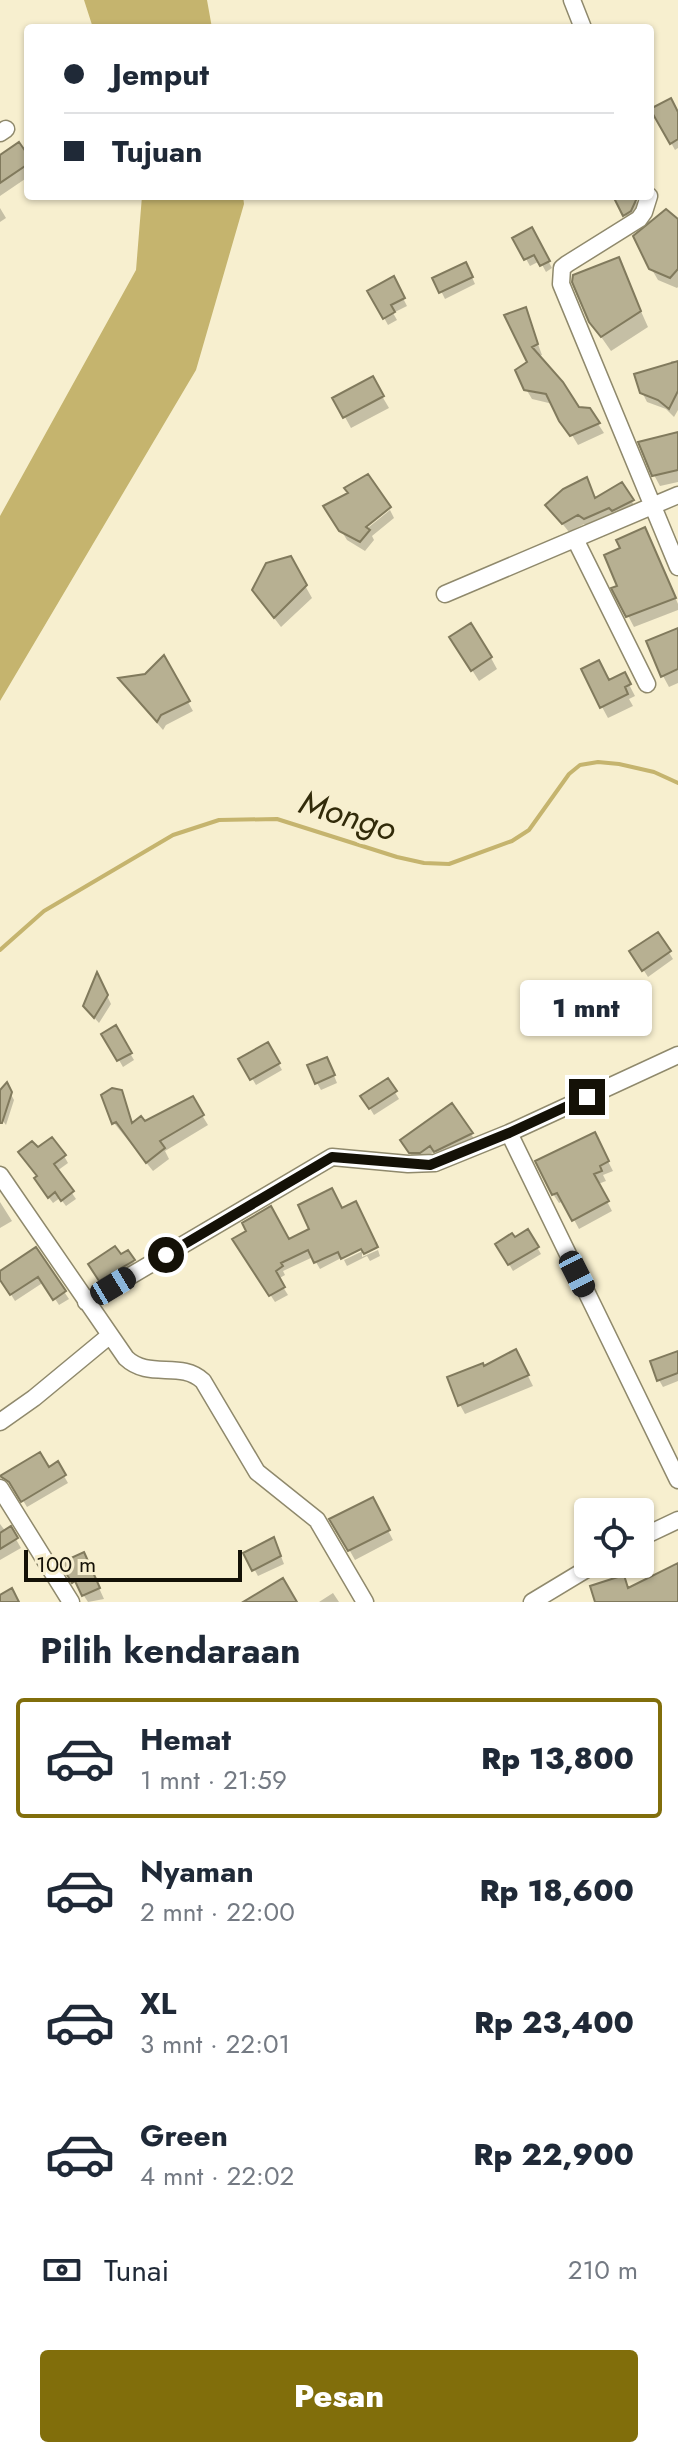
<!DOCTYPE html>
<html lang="id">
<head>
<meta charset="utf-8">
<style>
  :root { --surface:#fff; --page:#f6f6f7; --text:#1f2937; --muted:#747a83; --line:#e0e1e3; --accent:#816e0b }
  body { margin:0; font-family:Jost,sans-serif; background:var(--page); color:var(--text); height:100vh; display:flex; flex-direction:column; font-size:30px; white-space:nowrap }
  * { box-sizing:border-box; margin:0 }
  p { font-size:26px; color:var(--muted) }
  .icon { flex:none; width:44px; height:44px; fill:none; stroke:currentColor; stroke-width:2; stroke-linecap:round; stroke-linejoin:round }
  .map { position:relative; height:1602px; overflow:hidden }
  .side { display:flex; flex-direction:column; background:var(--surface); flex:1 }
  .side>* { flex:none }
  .hud { position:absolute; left:24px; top:24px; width:630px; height:176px; border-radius:8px; box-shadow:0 2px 6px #0004; display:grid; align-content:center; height:176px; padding:0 40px; background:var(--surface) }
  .tools { position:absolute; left:574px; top:1498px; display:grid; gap:16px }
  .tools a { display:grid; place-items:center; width:80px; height:80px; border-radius:8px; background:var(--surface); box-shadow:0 2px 6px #0004; font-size:40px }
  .scale { position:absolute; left:24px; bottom:20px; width:218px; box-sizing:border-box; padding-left:8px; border:4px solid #141107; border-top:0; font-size:22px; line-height:28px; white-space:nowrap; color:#141107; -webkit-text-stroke:6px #f7efcf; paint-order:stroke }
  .end { position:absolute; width:36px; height:36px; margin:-18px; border:10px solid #141107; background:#fff; box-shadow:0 0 0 4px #fff }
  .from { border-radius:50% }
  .bubble { position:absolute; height:56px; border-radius:8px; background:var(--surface); box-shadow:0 2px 6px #0004; font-size:26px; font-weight:800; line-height:56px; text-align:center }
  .car { position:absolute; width:24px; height:48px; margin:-24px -12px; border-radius:10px; box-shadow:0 0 6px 2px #0007; background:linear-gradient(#222 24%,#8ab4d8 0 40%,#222 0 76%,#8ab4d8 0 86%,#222 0) }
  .hud b { display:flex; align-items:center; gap:28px; height:76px; font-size:30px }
  .hud b+b { border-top:2px solid var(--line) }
  .hud i { width:20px; height:20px; background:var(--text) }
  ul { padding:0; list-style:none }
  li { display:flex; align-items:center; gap:24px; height:120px; margin:0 16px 12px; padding:0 24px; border:4px solid transparent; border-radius:8px }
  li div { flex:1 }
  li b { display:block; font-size:30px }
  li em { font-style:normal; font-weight:800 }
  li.selected { border-color:var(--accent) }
  li>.icon { width:72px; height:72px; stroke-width:1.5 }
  h2 { padding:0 40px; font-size:36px; line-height:96px }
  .pay { display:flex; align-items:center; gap:20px; height:88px; padding:0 40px; font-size:30px }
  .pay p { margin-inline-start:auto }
  .primary-button { display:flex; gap:16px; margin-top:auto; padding:16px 40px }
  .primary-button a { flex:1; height:92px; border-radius:8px; background:var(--accent); color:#fff; font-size:32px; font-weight:800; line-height:92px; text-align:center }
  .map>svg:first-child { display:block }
  .water { fill:#c5b46e }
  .shadow { fill:#0003 }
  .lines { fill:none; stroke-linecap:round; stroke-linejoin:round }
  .stream { stroke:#c5b46e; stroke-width:4 }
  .building { fill:#b7b092; stroke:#817a5d; stroke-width:2 }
  .street-casing { stroke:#8f896c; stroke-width:19 }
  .street { stroke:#fff; stroke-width:16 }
  .route { stroke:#141107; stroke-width:10 }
  .labels { text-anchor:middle; stroke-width:8; stroke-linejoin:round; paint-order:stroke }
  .water-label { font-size:34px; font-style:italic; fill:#322b0a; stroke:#f7efcf }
</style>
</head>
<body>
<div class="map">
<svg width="678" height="1602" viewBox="0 0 678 1602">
  <rect width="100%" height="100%" fill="#f7efcf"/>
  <path class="water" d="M84,0H207L212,28H93Z
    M142,196H243L244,204L196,370L0,701V516L136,270Z"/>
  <path class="shadow" d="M653,110L678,116V148L675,150Z
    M0,158L28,159V177L0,196Z
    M616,196H633L642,211L631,226Z
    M0,208L6,218L0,222Z
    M678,222V287L677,288L658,280L651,268Z
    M532,230L552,268L546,272L540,261L530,266L515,239Z
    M618,260L648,327L611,351L590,321Z
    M469,271L475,284L445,299L435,279Z
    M393,279L407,306L393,313L397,320L388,325L370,292Z
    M525,309L542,355L538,356L578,409L589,410L604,433L578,445L553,404L532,399L526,389L529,363Z
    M671,361H678V410L674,417L666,409L647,402L642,392L672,364Z
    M372,379L389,408L351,428L335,399Z
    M678,434V482L660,486L654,475Z
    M367,476L357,532L359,535L390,510L394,518L372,536L374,540L365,551L347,540L326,506L350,494Z
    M621,485L638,511L591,528L584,524L569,532L548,506L596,500Z
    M650,540L678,604V610L634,627L614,589L619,587L622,549Z
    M290,559L312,598L281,627L261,601Z
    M678,630V683L669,687L663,676Z
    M458,648L491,658L497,669L479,681Z
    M163,658L193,711L166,725L163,730L126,687L145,676Z
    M624,675L635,696L629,699L633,706L608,718L602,707L609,682Z
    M657,934L673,959L648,977L632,952Z
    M98,977L111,1004L99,1023L90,1013Z
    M115,1028L134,1060L123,1067L104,1034Z
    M268,1045L282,1070L256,1085L241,1060Z
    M330,1066L337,1083L321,1090L317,1083Z
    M388,1081L399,1099L374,1115L363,1097Z
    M6,1085L14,1100L6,1125L0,1117V1090Z
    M120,1092L133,1125L145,1124L192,1099L208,1125L165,1151L169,1159L153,1171L114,1123Z
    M451,1106L475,1140L439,1157L435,1151L424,1159H414L406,1147Z
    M599,1144L613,1171L603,1175L606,1181L598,1184L612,1211L579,1229L564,1201L559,1203L553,1194Z
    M37,1150L64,1156L68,1163L57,1171L76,1199L66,1206L60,1198L53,1203L40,1186Z
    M0,1202L12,1221L0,1228Z
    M341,1211L376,1246L362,1253V1257L378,1250L380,1256L370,1261L367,1256L347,1266L344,1260L371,1247L370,1243L320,1269L313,1257L283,1271L285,1275L278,1279L288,1295L275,1302L239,1247L289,1242Z
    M528,1232L541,1254L513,1271L497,1244L514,1240Z
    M36,1250L69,1299L59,1305L44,1282L15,1301L0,1277V1274Z
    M128,1252L137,1268L105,1287L91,1265L120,1257Z
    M678,1358V1381L663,1387L659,1380Z
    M521,1362L533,1386L465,1414L460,1405L484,1368Z
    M57,1464L68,1483L27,1507L16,1489L3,1476L48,1470Z
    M372,1500L393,1540L355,1560L332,1519Z
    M0,1524L6,1532L10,1529L21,1548L0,1560Z
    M277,1546L284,1564L258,1576L246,1554Z
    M63,1564L89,1566L104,1599L88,1602Z
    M333,1593L339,1602H319Z"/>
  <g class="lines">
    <path class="stream" d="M0,950L44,911L173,835L219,820L277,819L397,857L424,863L449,864L512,841L529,830L569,774L580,765L598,762L619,764L654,772L678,783"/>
  </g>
  <path class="building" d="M671,98L678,112V139L670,144L650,109Z
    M19,142L28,155V164L0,183V155Z
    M613,196H635L637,198L631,211L623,216Z
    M666,209L678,219V269L670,278L649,269L633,236Z
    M532,227L550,261L540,266L534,255L524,260L512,238Z
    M619,257L641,311L601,337L589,322L572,282L573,275Z
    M466,262L473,277L439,293L432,278Z
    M394,276L405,298L391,305L395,312L383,319L367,291Z
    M526,307L538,344L532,347L563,382L579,407L590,408L600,423L570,436L559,421L546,394L524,390L515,370L527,362L504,315Z
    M678,361V391L669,409L658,400L640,393L634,374Z
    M373,376L384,396L343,418L332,398Z
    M678,432V470L652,476L638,442Z
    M368,474L391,507L366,527L370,530L360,542L339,531L323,506L348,493L344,488Z
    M587,477L595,498L622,482L634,500L612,511L609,508L584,519L578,515L562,524L545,505L563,489Z
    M645,527L676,598L626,617L611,588L617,586L604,555L620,548L616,540Z
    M291,556L307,585L274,618L252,590L266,563Z
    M471,623L492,657L471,671L449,637Z
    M678,628V669L661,677L646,641Z
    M164,655L190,701L161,715L157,722L118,678L145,674Z
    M599,660L609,680L625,672L631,684L625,687L628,694L600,708L581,669Z
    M658,932L671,951L642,971L629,951Z
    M97,972L108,995L94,1018L83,1006Z
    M116,1025L132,1053L117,1061L101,1034Z
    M268,1042L280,1063L250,1080L238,1059Z
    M327,1057L335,1075L315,1084L307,1065Z
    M388,1078L397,1091L369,1109L360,1096Z
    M7,1082L12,1092L2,1123H0V1090Z
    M112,1088L122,1090L132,1123L141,1116L145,1121L193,1096L204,1115L160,1141L165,1148L146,1163L116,1122L112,1124L101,1095Z
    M452,1103L473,1133L434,1152L430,1146L420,1153H409L400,1140Z
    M595,1132L609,1161L600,1166L602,1171L594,1174L609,1201L572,1221L557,1193L552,1195L535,1161Z
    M52,1137L66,1155L54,1164L74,1191L61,1201L55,1192L48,1198L34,1178L37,1176L18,1152L32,1141L38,1147Z
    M332,1188L342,1208L356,1201L378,1247L364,1254L361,1249L341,1259L338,1252L314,1263L308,1250L281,1263L283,1266L276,1271L285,1287L269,1296L232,1239L246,1231L242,1223L271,1206L289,1239L309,1229L298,1205Z
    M528,1229L539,1247L508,1265L495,1244L512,1233L515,1237Z
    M115,1246L121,1254L128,1250L135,1260L99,1281L88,1264Z
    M36,1247L66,1291L53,1300L38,1277L10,1295L0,1280V1271Z
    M516,1349L529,1375L458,1406L447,1377L483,1363L484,1366Z
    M678,1351V1373L657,1381L650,1361Z
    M40,1452L49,1467L58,1461L66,1475L21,1502L9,1482L0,1476Z
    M373,1497L390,1530L348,1551L329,1519Z
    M11,1526L18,1538L0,1549V1533Z
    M274,1537L281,1556L252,1571L243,1553Z
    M84,1552L100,1588L82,1596L75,1581L72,1583L60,1563Z
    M678,1563V1602H595L590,1586L624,1575L628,1588Z
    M283,1578L297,1602H243Z
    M12,1588L19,1602H0V1595Z"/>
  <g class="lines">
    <g class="street-casing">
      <path id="street" d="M572,0L583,28
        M0,133L6,129
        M649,196L644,212L639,219L567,264L562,268L561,284L678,567
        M575,539L647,684
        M445,594L678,495
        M509,1133L678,1480
        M0,1175L126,1358C149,1380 181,1360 203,1381L257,1472L317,1520L365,1602
        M86,1302L332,1157L408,1164L435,1163L509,1133L678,1055
        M0,1422L34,1398L109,1336
        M0,1488L71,1602
        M640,1538L678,1520
        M532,1602L595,1564"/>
    </g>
    <use href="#street" class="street"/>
  </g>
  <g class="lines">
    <path class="route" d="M166,1255L332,1157L430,1165L509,1133L587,1097"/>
  </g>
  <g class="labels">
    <g class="water-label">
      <text transform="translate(348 815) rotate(17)" y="12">Mongo</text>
    </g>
  </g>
</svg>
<div class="tools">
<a><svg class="icon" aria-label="locate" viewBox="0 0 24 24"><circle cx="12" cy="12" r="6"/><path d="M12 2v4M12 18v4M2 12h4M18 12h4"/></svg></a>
</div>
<div class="scale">100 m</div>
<i class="end from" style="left:166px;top:1255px"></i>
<i class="end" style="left:587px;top:1097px"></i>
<div class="bubble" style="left:520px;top:980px;width:132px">1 mnt</div>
<i class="car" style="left:577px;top:1274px;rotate:153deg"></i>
<i class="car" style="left:113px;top:1286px;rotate:59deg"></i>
<div class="hud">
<b><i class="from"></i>Jemput</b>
<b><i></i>Tujuan</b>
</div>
</div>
<section class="side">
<h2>Pilih kendaraan</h2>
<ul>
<li class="selected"><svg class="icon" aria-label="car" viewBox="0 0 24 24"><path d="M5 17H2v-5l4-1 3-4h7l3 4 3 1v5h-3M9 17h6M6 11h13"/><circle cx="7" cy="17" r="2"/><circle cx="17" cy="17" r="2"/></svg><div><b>Hemat</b><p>1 mnt · 21:59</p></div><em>Rp 13,800</em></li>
<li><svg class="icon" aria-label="car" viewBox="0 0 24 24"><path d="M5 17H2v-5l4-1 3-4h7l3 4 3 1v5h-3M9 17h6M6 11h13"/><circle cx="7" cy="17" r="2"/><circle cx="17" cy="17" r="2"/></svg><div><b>Nyaman</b><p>2 mnt · 22:00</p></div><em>Rp 18,600</em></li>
<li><svg class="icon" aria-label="car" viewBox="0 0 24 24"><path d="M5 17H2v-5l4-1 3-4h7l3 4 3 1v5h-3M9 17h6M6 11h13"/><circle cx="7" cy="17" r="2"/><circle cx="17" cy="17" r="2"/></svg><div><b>XL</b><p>3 mnt · 22:01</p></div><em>Rp 23,400</em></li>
<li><svg class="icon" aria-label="car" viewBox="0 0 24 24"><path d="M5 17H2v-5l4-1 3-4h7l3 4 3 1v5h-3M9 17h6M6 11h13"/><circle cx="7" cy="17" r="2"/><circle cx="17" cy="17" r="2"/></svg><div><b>Green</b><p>4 mnt · 22:02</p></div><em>Rp 22,900</em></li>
</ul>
<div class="pay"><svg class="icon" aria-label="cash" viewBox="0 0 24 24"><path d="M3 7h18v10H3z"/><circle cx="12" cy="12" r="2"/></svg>Tunai<p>210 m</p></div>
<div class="primary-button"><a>Pesan</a></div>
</section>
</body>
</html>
